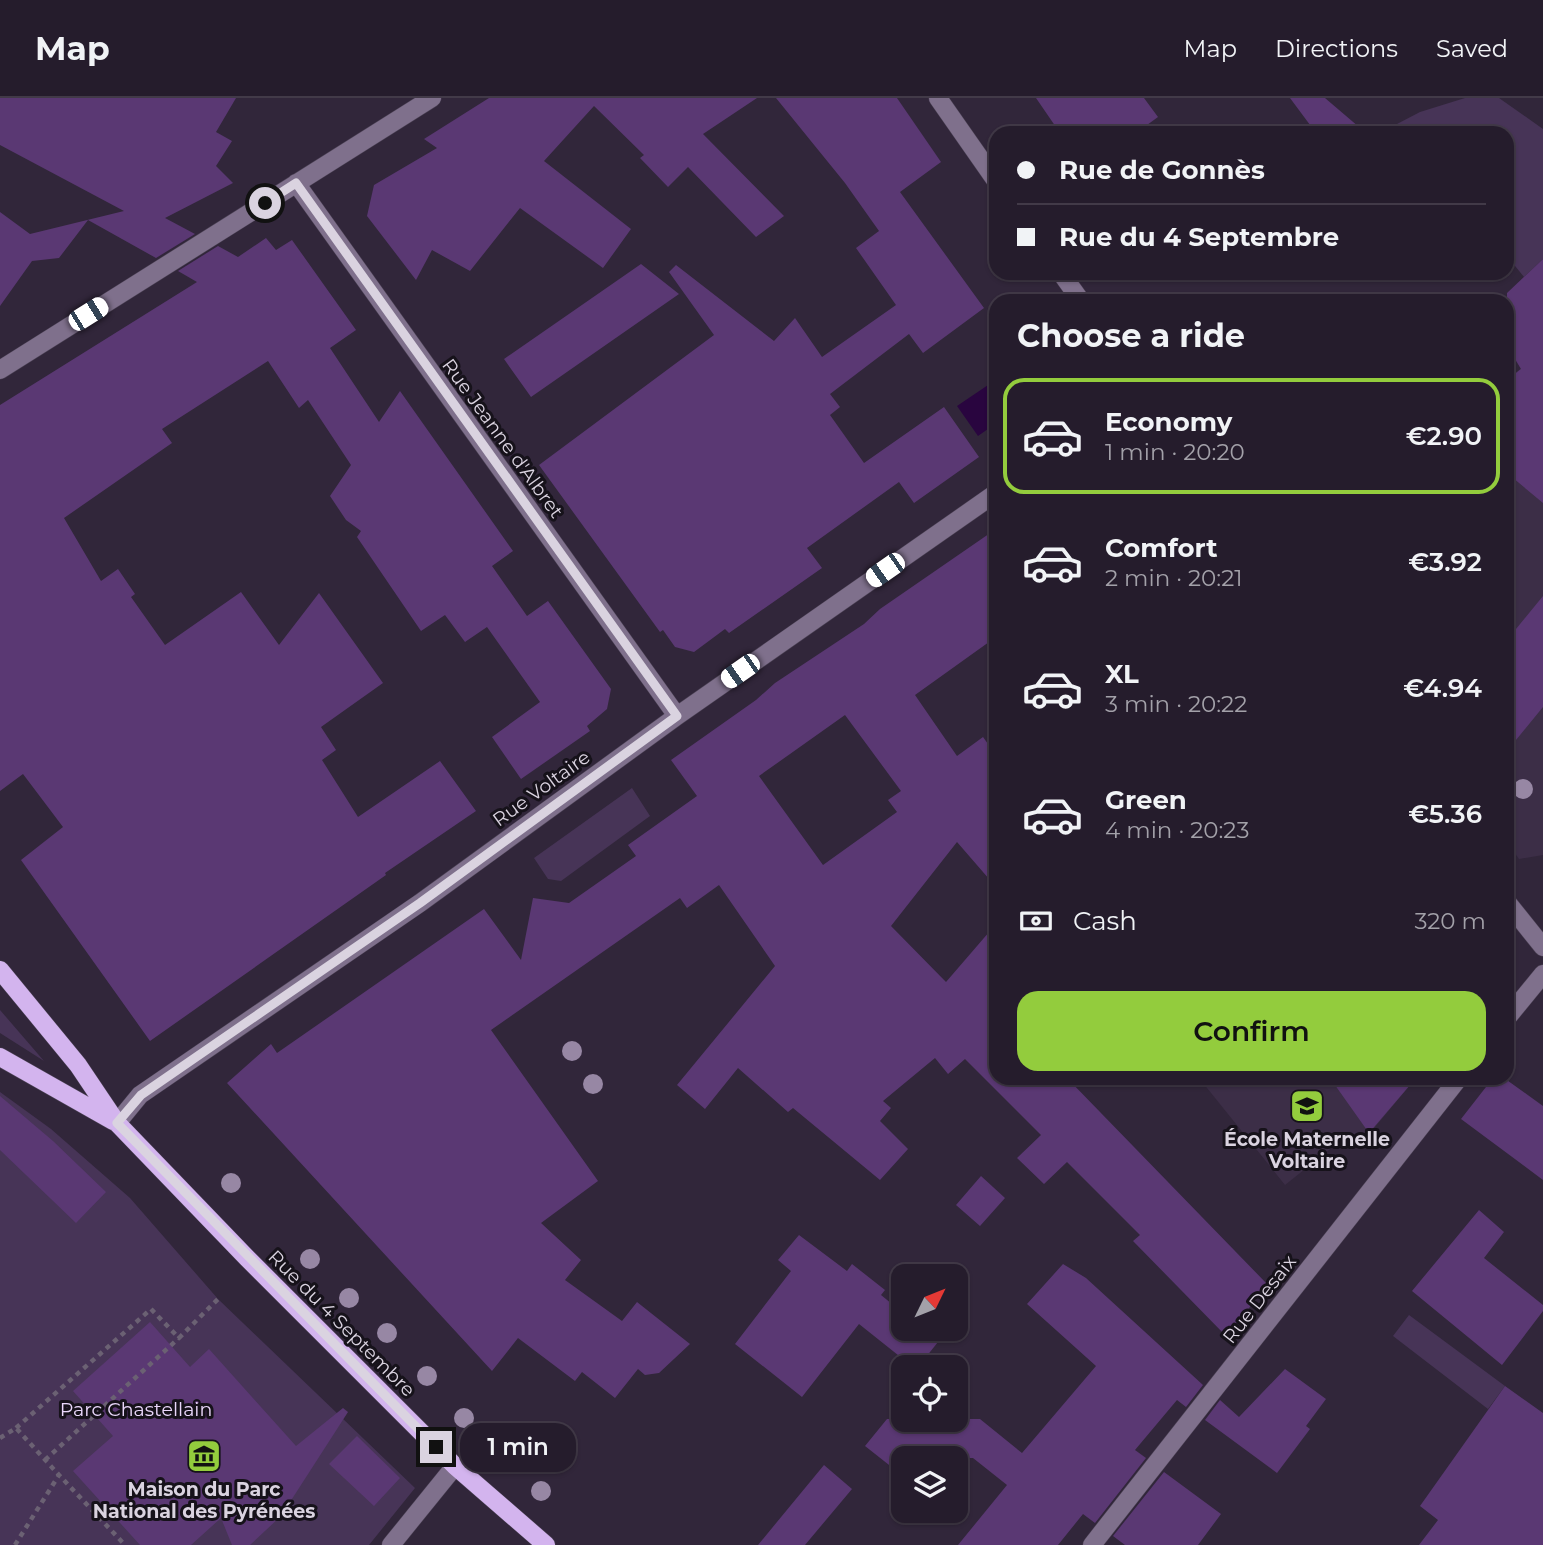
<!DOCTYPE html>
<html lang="en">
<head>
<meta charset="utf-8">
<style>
  :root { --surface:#251c2c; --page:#2d2534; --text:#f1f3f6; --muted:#a3a1a9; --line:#423a48; --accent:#93cc3d }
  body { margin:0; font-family:Montserrat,sans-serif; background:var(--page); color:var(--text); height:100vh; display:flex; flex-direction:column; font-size:26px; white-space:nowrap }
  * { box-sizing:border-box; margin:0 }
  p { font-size:23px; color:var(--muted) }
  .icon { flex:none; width:38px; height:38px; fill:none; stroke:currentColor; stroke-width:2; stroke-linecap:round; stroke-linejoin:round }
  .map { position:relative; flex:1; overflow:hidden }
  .panel { position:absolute; left:989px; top:196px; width:525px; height:791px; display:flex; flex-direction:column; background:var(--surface); border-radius:21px; box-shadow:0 2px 5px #0004,0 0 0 2px var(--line) }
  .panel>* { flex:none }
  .top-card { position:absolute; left:989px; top:28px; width:525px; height:154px; border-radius:21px; box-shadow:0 2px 5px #0004,0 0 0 2px var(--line); display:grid; align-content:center; height:154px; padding:0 28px; background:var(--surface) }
  .needle { width:46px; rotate:47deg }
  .controls { position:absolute; left:891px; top:1166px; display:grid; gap:14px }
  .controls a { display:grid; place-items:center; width:77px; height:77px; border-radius:14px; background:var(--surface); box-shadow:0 2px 5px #0004,0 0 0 2px var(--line); font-size:35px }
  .end { position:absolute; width:32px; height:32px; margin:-16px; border:9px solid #dad3e0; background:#111; box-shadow:0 0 0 4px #111 }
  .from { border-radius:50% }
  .bubble { position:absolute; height:49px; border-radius:21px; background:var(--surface); box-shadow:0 2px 5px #0004,0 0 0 2px var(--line); font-size:23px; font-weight:600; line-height:49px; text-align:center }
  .car { position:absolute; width:21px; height:42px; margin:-21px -10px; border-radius:9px; box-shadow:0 0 5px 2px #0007; background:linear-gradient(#fff 24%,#345 0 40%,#fff 0 76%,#345 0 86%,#fff 0) }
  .top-card b { display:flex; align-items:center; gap:24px; height:66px; font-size:26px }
  .top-card b+b { border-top:2px solid var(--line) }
  .top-card i { width:18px; height:18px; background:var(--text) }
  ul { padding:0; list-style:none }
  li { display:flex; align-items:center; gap:21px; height:116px; margin:0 14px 10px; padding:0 14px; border:4px solid transparent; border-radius:21px }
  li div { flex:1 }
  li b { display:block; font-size:26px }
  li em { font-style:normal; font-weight:600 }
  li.current { border-color:var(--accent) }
  li>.icon { width:63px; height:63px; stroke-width:1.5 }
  h2 { padding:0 28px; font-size:32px; line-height:84px }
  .pay { display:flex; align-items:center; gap:18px; height:77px; padding:0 28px; font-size:26px }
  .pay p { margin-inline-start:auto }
  .cta { display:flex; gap:14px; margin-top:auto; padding:14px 28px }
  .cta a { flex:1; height:80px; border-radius:21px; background:var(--accent); color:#111; font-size:28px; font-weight:600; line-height:80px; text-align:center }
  header { display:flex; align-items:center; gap:42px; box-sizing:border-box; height:98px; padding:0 35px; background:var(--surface); border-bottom:2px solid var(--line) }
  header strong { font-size:33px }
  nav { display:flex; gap:38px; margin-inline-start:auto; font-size:24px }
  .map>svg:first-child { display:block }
  .built { fill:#3c2e47 }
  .green { fill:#473457 }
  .water { fill:#29053f }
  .building { fill:#5a3873; fill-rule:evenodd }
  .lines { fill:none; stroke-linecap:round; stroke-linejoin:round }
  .minor-casing { stroke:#4c4255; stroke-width:19 }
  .major-casing { stroke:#4c4255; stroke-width:19 }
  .path { stroke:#6b6173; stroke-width:4.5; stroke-dasharray:5 5; stroke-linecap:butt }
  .minor { stroke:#7f708c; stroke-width:18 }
  .major { stroke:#d3b4ee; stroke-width:18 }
  .tree { fill:#9787a4 }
  .route { stroke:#dad3e0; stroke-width:9 }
  .labels { text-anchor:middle; stroke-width:6; stroke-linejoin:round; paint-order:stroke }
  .street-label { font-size:19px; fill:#dad3e0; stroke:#16121a }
  .poi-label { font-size:19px; font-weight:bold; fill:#dad3e0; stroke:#16121a }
  .park-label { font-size:19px; fill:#ead7fb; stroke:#16121a }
</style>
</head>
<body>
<header>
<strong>Map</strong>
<nav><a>Map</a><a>Directions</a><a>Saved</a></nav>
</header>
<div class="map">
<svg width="1543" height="1447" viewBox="0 0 1543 1447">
  <rect width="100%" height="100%" fill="#31263a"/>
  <path class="built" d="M1543,252V757L1519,761L1507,744V282Z
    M1199,980H1416L1360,1047L1349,1036L1285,1087Z"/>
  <path class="green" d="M1465,0H1499L1543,31V161L1524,179L1507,158V35H1405L1397,26L1420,14Z
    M632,690L650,718L561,783L548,781L534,760Z
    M0,912L44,963L0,935Z
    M0,994L51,1031L130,1100L218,1201L415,1390L369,1447H0Z
    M1409,1217L1505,1288L1488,1311L1393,1238Z"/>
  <path class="water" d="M991,285L996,291V307L987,314L995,326L978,338L957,308Z"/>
  <path class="building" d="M0,0H236L216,34L232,43L216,68L233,85L165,120L195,136L156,160L88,122L59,160L32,163L0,208V114L30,136L124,113L0,47Z
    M489,0H757L703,36L784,118L756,139L688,69L668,89L640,60L644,57L594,8L544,63L631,131L603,170L520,110L470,173L432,152L416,182L367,118L374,87L437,50L424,41Z
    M776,0H897L941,64L900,94L984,210L923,255L909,236L830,296L840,309L830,317L864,365L944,309L979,359L914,405L899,384L807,450L822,470L729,535L725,531L694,554L675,549L663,532L660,534L539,367L714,237L669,174L676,167L774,243L795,220L822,259L896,207L856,150L879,133L845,85Z
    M1036,0H1144L1158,19L1136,35H1060Z
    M1290,0H1325L1366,35H1316Z
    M266,140L276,152L292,142L356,232L330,250L379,324L400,293L513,453L492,468L527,518L548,503L611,591L607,611L587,628L590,633L521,681L492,639L540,604L487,529L465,544L445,517L421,533L357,439L361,433L346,422L330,398L351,367L308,302L299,310L268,263L162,331L172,345L64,420L101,483L118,471L135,496L131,499L165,547L241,494L279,547L319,495L383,585L321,629L336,652L322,662L358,719L440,663L476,713L385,775L386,777L150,943L21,762L63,729L23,676L0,693V307L197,184L178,173L218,148L238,159Z
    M1543,161V405L1507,375V282L1521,271L1507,248V195Z
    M641,166L679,196L531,299L504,261Z
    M996,431V539L915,597L957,658L983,639L996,657V789L957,744L891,828L946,884L996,826V980H1067L1268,1187L1226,1238L1133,1143L1140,1137L1067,1064L1044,1086L1017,1060L1041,1037L965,961L948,976L935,960L883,1003L891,1010L880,1023L908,1051L880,1082L793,1010L788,1014L738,970L705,1011L677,987L775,868L719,787L687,810L680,800L491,932L598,1083L541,1125L581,1162L565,1182L622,1223L637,1204L690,1246L659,1275L645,1277L638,1271L615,1300L582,1274L575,1283L518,1240L492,1273L227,985L271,946L277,955L484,811L521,862L533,800L569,805L636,758L628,747L697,698L671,662L756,602L775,585L864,526L880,511ZM845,617L901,693L888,702L897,714L823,767L759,678Z
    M1543,498V609L1507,653V542Z
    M1330,980H1416L1369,1035Z
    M1493,980H1504L1543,1008V1082L1461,1021Z
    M0,998L53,1043L106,1094L76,1125L0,1052Z
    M981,1078L1005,1100L980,1128L956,1107Z
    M1479,1112L1504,1134L1484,1160L1543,1207V1213L1502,1267L1412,1193Z
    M799,1137L847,1173L852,1166L885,1192L881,1197L903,1215V1230H921L938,1244L918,1269H913L859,1226L802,1299L735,1246L791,1173L778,1162Z
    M1063,1166L1086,1180L1203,1287L1186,1309L1177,1302L1135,1352L1146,1360L1095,1425L1083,1416L1058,1447H958L1007,1387L973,1360H903V1378L865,1348L887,1321H980L1022,1355L1096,1268L1027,1206Z
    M150,1224L190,1269L209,1251L296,1348L343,1310L348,1314L281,1418L250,1447H232L221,1420L191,1447H140L73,1373L113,1338L73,1293Z
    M1285,1271L1326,1301L1306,1328L1310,1331L1277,1375L1205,1322L1220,1302L1239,1319Z
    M1505,1288L1543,1315V1447H1419L1438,1422L1420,1408Z
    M357,1338L400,1380L374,1408L329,1366Z
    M824,1367L852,1391L805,1447H758Z
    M1164,1374L1221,1416L1198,1447H1125L1113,1438Z"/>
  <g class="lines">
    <g class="minor-casing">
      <path id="minor" d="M938,0L996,83
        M296,85L677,618
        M1061,175L1081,203
        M0,272L432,0
        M1507,804L1543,849
        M1507,920L1543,876
        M117,1025L140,997L420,805L677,618L996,395
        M391,1447L455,1368
        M1092,1447L1459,980"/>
    </g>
    <g class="major-casing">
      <path id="major" d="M0,872L78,967L117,1025L247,1160L455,1368L546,1447
        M0,959L113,1023"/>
    </g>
    <path class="path" d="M16,1330L151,1211L179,1240L218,1201
      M0,1340L16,1330L59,1377
      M45,1362L179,1240
      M15,1447L59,1377L125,1447"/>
    <use href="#minor" class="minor"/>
    <use href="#major" class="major"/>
  </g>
  <g class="tree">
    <circle cx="1523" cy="691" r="10"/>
    <circle cx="572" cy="953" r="10"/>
    <circle cx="593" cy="986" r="10"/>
    <circle cx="231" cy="1085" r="10"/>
    <circle cx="310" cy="1161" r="10"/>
    <circle cx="349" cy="1200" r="10"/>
    <circle cx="387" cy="1235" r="10"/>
    <circle cx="427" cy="1278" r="10"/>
    <circle cx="464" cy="1320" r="10"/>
    <circle cx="499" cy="1351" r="10"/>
    <circle cx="541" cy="1393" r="10"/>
  </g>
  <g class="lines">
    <path class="route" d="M265,105L296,85L677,618L420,805L141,997L117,1025L436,1349"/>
  </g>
  <defs>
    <g id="school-square" transform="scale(1.75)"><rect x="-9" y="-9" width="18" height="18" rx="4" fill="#93cc3d" stroke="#16121a"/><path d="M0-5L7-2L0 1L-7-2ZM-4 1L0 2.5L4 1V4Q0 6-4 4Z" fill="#111"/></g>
    <g id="museum-square" transform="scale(1.75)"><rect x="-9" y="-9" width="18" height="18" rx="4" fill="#93cc3d" stroke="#16121a"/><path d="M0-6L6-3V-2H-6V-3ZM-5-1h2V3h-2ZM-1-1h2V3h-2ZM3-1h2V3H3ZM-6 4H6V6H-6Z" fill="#111"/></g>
  </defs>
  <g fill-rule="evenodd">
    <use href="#school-square" x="1307" y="1008"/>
    <use href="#museum-square" x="204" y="1358"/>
  </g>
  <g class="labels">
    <g class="street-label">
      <text transform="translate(503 340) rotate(54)" y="7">Rue Jeanne d'Albret</text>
      <text transform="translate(541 690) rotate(-36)" y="7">Rue Voltaire</text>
      <text transform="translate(1259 1201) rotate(-52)" y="7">Rue Desaix</text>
      <text transform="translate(342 1225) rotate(45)" y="7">Rue du 4 Septembre</text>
    </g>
    <g class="poi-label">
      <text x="1307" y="1048">École Maternelle<tspan x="1307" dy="22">Voltaire</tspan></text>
      <text x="204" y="1398">Maison du Parc<tspan x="204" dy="22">National des Pyrénées</tspan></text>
    </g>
    <g class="park-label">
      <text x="136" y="1318">Parc Chastellain</text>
    </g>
  </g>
</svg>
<div class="controls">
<a><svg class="needle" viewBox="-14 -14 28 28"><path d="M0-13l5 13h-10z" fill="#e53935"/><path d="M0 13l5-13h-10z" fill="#a3a1a9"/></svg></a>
<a><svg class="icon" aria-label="locate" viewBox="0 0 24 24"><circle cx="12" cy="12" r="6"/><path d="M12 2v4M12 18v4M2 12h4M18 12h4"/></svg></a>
<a><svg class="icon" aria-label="layers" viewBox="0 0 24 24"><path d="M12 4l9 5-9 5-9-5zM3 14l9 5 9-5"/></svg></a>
</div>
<i class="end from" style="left:265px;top:105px"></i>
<i class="end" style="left:436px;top:1349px"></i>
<div class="bubble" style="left:460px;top:1325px;width:116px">1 min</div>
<i class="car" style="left:88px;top:216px;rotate:58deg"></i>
<i class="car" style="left:885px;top:472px;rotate:235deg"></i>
<i class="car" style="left:740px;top:573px;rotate:235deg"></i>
<div class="top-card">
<b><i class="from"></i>Rue de Gonnès</b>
<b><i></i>Rue du 4 Septembre</b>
</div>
<section class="panel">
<h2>Choose a ride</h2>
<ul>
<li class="current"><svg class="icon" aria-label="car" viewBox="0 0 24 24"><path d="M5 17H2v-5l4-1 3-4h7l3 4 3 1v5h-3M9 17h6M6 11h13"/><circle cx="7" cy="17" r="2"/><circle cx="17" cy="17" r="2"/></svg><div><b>Economy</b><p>1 min · 20:20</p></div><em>€2.90</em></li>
<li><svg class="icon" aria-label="car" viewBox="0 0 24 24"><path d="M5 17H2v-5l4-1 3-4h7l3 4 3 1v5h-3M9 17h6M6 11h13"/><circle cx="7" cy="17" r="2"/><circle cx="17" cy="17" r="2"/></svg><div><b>Comfort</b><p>2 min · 20:21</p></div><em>€3.92</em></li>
<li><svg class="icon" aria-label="car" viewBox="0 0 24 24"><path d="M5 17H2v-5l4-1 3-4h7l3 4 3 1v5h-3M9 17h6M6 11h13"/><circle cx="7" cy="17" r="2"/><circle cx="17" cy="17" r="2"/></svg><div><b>XL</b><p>3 min · 20:22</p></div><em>€4.94</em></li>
<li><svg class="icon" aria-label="car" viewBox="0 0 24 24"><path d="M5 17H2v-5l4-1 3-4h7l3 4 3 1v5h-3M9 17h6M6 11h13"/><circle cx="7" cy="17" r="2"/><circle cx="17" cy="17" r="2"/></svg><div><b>Green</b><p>4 min · 20:23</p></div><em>€5.36</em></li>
</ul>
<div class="pay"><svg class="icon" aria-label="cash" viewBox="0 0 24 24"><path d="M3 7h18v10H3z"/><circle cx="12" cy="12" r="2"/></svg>Cash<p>320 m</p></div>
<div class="cta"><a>Confirm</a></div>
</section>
</div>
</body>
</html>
